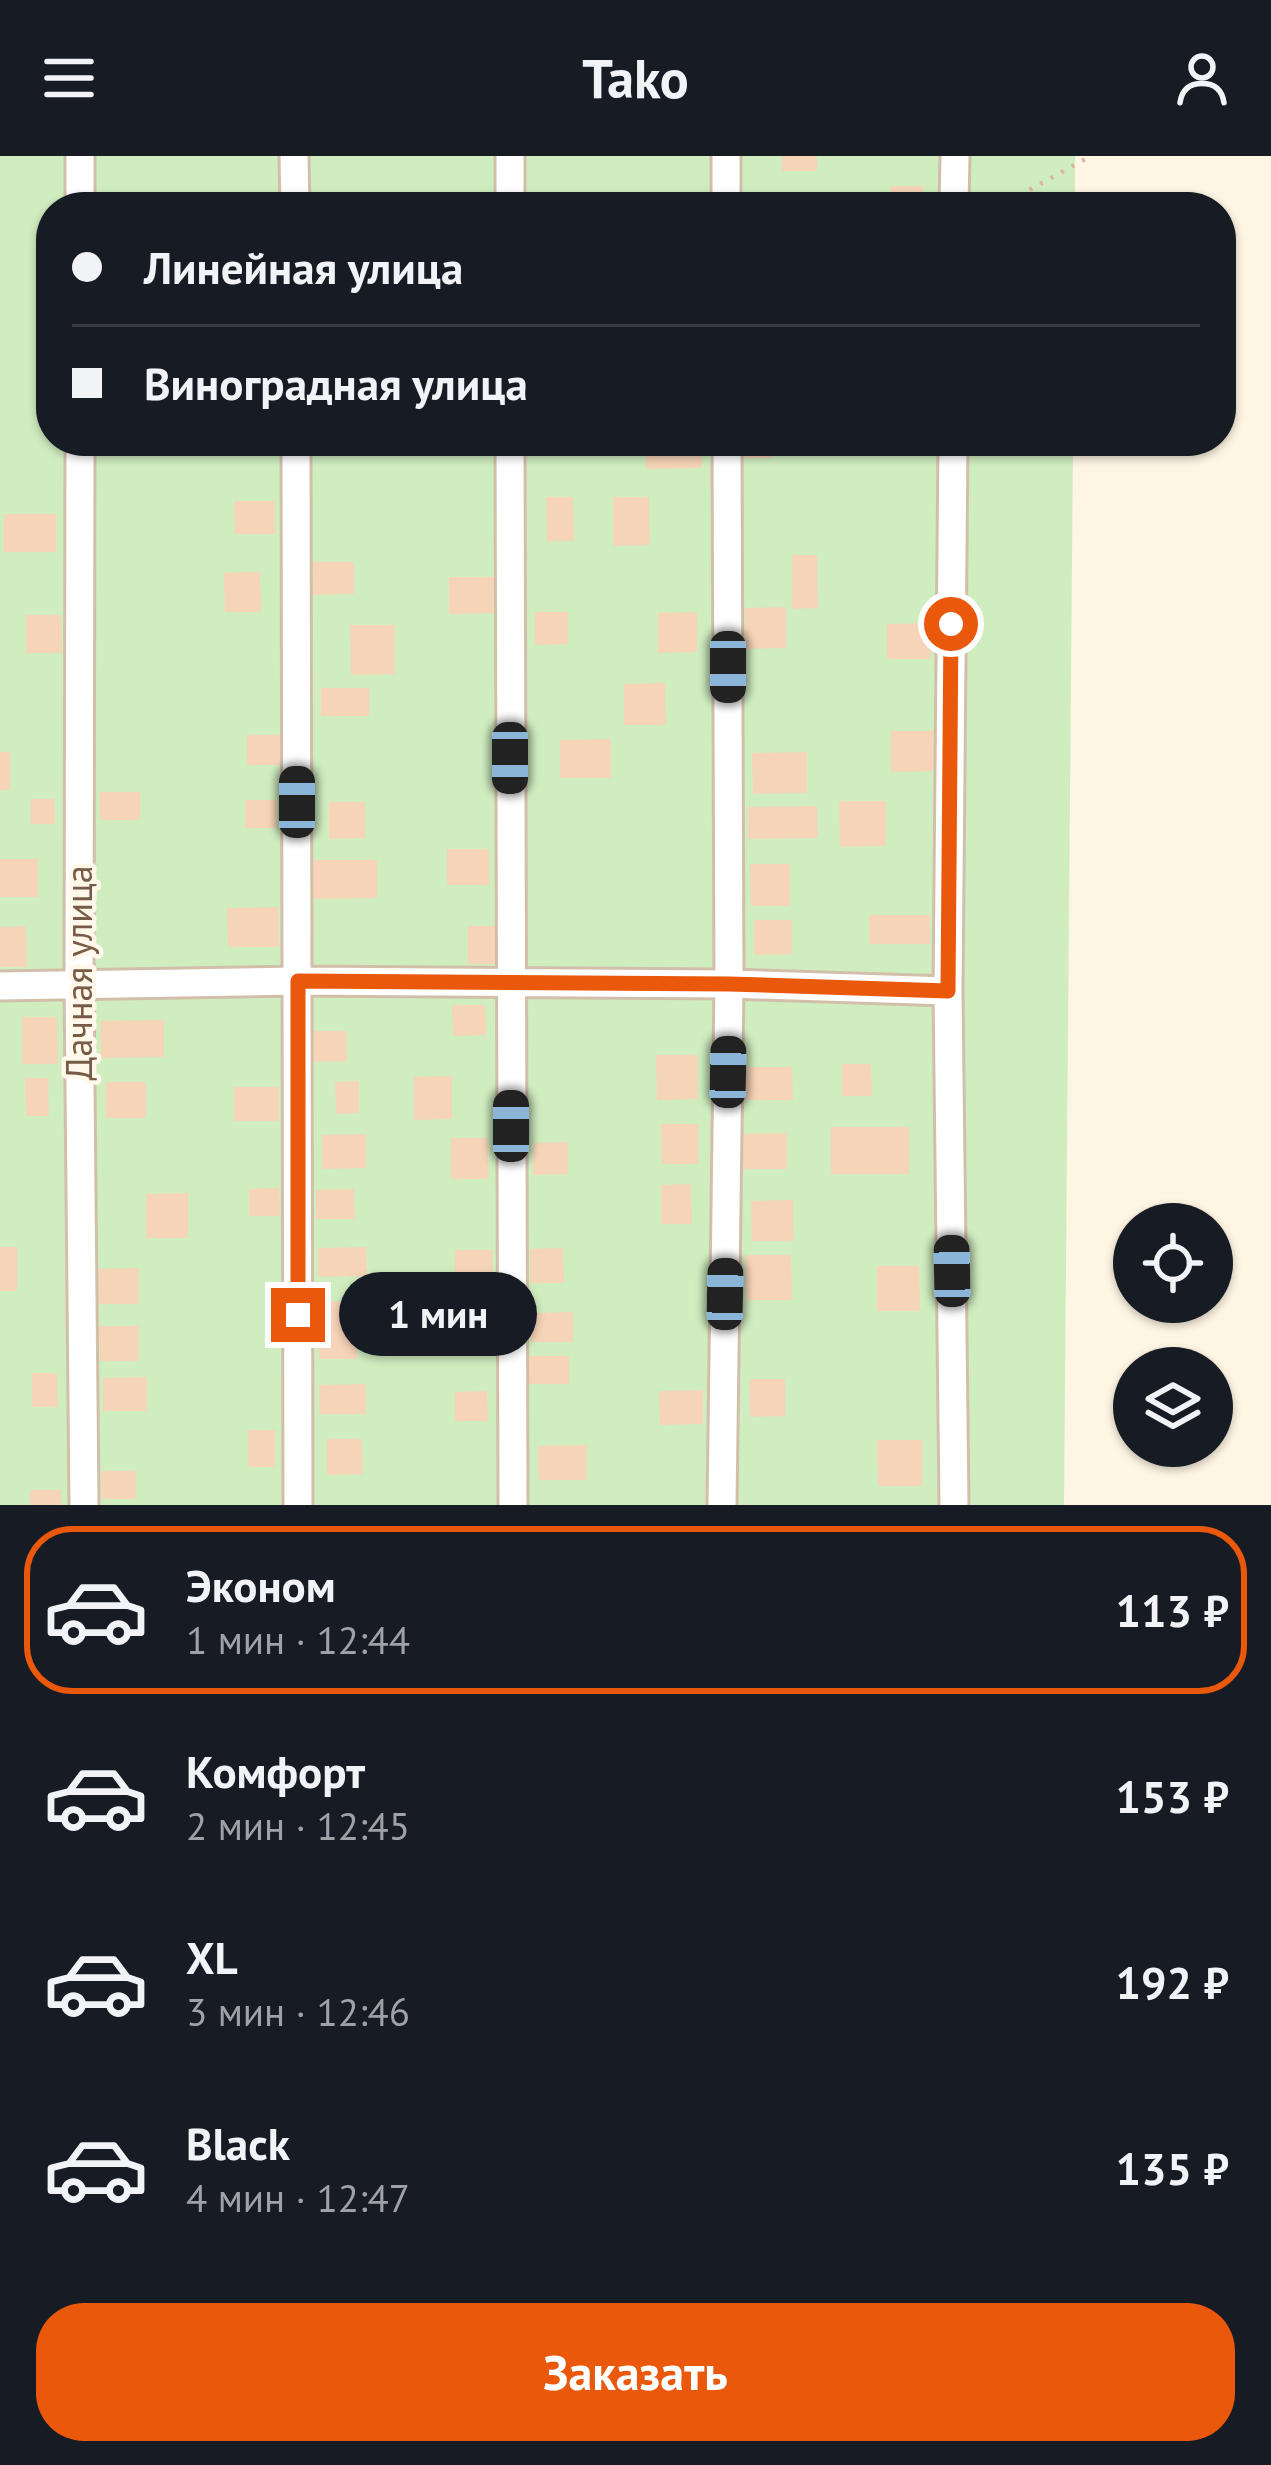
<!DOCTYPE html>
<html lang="ru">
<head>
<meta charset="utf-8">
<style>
  :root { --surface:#171b24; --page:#242831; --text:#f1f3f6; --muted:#9ea1a6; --line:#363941; --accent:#ea580c }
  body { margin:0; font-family:"PT Sans",sans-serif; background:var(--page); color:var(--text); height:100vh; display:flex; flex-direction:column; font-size:45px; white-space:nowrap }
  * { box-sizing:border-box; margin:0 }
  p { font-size:39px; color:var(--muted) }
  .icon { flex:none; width:66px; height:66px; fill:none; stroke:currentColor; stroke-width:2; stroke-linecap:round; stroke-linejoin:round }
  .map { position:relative; height:1349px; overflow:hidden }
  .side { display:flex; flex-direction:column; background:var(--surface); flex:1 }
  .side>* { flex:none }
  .banner { position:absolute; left:36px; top:36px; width:1200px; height:264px; border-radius:48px; box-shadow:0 3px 9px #0004; display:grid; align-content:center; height:264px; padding:0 36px; background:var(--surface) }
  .buttons { position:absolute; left:1113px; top:1047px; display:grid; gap:24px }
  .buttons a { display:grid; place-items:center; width:120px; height:120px; border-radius:50%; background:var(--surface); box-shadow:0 3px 9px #0004; font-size:60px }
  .end { position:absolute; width:54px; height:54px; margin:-27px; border:15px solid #ea580c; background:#fff; box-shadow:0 0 0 6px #fff }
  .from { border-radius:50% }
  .bubble { position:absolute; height:84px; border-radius:42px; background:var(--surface); box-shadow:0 3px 9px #0004; font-size:39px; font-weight:700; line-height:84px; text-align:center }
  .car { position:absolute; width:36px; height:72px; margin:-36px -18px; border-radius:15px; box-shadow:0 0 9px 3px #0007; background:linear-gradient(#222 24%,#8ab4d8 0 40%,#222 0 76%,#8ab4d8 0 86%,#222 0) }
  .banner b { display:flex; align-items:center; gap:42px; height:114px; font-size:45px }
  .banner b+b { border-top:3px solid var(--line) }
  .banner i { width:30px; height:30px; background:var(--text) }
  ul { padding:21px 0 0; list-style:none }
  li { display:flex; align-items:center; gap:36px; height:168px; margin:0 24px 18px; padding:0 12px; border:6px solid transparent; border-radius:48px }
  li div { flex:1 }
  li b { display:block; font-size:45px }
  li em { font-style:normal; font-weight:700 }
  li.on { border-color:var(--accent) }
  li>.icon { width:108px; height:108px; stroke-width:1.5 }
  .cta { display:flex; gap:24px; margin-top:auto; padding:24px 36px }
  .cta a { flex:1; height:138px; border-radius:48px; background:var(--accent); color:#fff; font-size:48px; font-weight:700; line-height:138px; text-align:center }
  header { display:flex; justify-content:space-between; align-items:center; height:156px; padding:0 36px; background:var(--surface); font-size:54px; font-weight:700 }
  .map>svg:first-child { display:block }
  .green { fill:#d0edc0 }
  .building { fill:#f6d4b8 }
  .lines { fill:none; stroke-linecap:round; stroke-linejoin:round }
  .minor-casing { stroke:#d2bfaa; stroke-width:33 }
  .path { stroke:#dbb79b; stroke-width:4.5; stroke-dasharray:3 9; stroke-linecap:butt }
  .minor { stroke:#fff; stroke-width:27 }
  .route { stroke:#ea580c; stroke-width:15 }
  .labels { text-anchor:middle; stroke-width:9; stroke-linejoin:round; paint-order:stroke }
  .street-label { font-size:36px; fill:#785b46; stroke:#fff8eb }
</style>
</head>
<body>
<header><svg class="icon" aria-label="menu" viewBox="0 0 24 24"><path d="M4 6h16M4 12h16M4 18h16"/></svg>Tako<svg class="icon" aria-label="person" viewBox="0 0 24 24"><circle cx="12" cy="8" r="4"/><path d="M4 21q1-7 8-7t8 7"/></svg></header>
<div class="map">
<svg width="1271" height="1349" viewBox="0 0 1271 1349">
  <rect width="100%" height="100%" fill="#fef5e3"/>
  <path class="green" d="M0,0H1075V51H51V285H1073L1064,1349H0Z"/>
  <path class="building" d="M782,0H817V15H782Z
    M890,30H923V51H891Z
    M248,36H279V51H248Z
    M332,36H379V51H332Z
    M549,39H585V51H549Z
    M646,285H702V312L646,313Z
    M742,285H772V302H742Z
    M546,341H573L574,385H547Z
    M613,341H649L650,389L613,390Z
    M234,345H275V378H235Z
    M4,358H56V396H4Z
    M792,399H817L818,452L792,453Z
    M313,406H354V438L313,439Z
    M260,416L261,456H225L224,417Z
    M449,421H495L496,457L449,458Z
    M786,451V492L745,493V452Z
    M535,456H568V488L535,489Z
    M697,456V496L658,497V457Z
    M26,459H61L62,497H26Z
    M931,467V503H887V468Z
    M350,469H395V518L351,519Z
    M665,527L666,569H624V528Z
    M321,532H369V560H321Z
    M891,575H938V615L891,616Z
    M247,579H280V609H247Z
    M611,583V622H560V584Z
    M0,596H10V634H0Z
    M807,596V637L753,638L752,597Z
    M100,636H140V664H100Z
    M31,643H54L55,668H31Z
    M245,644H277V672H245Z
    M839,645H886V690L840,691Z
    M329,646H365V682L329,683Z
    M817,650L818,682L748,683V651Z
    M447,693H489V729H447Z
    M0,703H38V741H0Z
    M313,704H377V742L313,743Z
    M750,708H790V750H751Z
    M278,751L279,791H228L227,752Z
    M869,759H930V788H869Z
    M754,764H792V798L754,799Z
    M26,770L27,811H0V771Z
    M468,770H496L497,808H468Z
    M452,849H485L486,879L453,880Z
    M22,861H57L58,908H22Z
    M164,864V901L101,902L100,865Z
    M311,875H347V905L311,906Z
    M656,899H698V943L657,944Z
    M842,908H871L872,940H842Z
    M740,911H792L793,944H741Z
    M452,920V963L414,964V921Z
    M25,922H48L49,960H26Z
    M359,925V957L336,958L335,926Z
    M106,926H146V962H106Z
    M234,931H279V965H234Z
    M661,968H698V1008H662Z
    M831,971H909V1018H831Z
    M787,977V1013H743L742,978Z
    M366,978V1012L322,1013V979Z
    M451,982H488V1023H451Z
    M568,986V1018L533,1019V987Z
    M691,1028L692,1068H661V1029Z
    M279,1032L280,1060H249V1033Z
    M354,1033L355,1063H316V1034Z
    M188,1037V1082H146V1038Z
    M793,1044L794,1085H752L751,1045Z
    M0,1091H17V1135H0Z
    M366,1091L367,1120L318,1121V1092Z
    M563,1092L564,1127H530V1093Z
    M455,1094H492L493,1118H455Z
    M745,1099H791L792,1144H746Z
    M877,1110H919L920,1155H877Z
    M139,1112V1148H94V1113Z
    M319,1145H356L357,1203H319Z
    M573,1156V1186H531L530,1157Z
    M99,1170H139V1205H100Z
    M529,1200H569V1228H529Z
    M32,1217H57L58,1251H32Z
    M147,1221V1255H103V1222Z
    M750,1223H785V1260L750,1261Z
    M366,1228V1258H319V1229Z
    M703,1234V1268L660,1269L659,1235Z
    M487,1235L488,1265H455V1236Z
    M248,1274H275V1311H248Z
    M327,1283H362L363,1318L327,1319Z
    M877,1284H922V1330H878Z
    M587,1289V1324H539L538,1290Z
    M101,1315H136V1343H102Z
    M30,1334H61V1349H30Z"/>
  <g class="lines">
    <g class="minor-casing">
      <path id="minor" d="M294,0L295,51
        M510,0V51
        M726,0V51
        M80,51V0
        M954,51L955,0
        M80,285L79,827L84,1349
        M296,285L298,1349
        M510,285L513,1349
        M953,285L948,835L954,1349
        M0,830L298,825L729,828L948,835
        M722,1349L729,828L727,285"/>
    </g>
    <path class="path" d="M998,51L1091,0"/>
    <use href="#minor" class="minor"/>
  </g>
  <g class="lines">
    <path class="route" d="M298,1159V825L729,828L948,835L951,468"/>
  </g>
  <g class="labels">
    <g class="street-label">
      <text transform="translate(79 817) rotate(-90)" y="13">Дачная улица</text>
    </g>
  </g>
</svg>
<div class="buttons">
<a><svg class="icon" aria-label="locate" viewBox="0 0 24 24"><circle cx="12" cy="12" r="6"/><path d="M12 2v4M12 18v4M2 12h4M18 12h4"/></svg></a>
<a><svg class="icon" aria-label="layers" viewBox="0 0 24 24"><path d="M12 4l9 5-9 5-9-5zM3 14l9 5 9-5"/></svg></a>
</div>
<i class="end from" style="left:951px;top:468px"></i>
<i class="end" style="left:298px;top:1159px"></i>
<div class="bubble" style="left:339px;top:1116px;width:198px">1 мин</div>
<i class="car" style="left:728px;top:511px;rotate:180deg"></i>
<i class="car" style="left:510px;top:602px;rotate:180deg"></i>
<i class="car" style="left:297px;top:646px;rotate:0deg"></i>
<i class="car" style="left:728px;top:916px;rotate:1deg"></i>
<i class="car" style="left:511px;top:970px;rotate:0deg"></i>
<i class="car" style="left:952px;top:1115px;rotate:359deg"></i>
<i class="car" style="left:725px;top:1138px;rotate:1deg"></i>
<div class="banner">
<b><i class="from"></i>Линейная улица</b>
<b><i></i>Виноградная улица</b>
</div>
</div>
<section class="side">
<ul>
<li class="on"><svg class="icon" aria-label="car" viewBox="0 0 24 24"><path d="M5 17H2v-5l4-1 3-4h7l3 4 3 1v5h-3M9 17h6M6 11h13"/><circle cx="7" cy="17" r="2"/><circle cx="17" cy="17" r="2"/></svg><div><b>Эконом</b><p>1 мин · 12:44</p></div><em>113 ₽</em></li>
<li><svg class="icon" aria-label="car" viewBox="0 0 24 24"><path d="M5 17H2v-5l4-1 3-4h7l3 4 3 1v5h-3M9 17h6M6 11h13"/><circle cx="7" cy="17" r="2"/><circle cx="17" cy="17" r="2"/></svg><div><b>Комфорт</b><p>2 мин · 12:45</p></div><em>153 ₽</em></li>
<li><svg class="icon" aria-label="car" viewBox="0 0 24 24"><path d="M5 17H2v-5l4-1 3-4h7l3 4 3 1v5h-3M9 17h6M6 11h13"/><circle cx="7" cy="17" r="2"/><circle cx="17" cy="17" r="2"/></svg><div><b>XL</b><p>3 мин · 12:46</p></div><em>192 ₽</em></li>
<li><svg class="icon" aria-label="car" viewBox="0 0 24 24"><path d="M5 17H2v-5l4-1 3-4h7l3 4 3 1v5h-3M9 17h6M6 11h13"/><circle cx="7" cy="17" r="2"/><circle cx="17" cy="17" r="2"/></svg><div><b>Black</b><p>4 мин · 12:47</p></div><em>135 ₽</em></li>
</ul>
<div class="cta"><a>Заказать</a></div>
</section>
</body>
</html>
